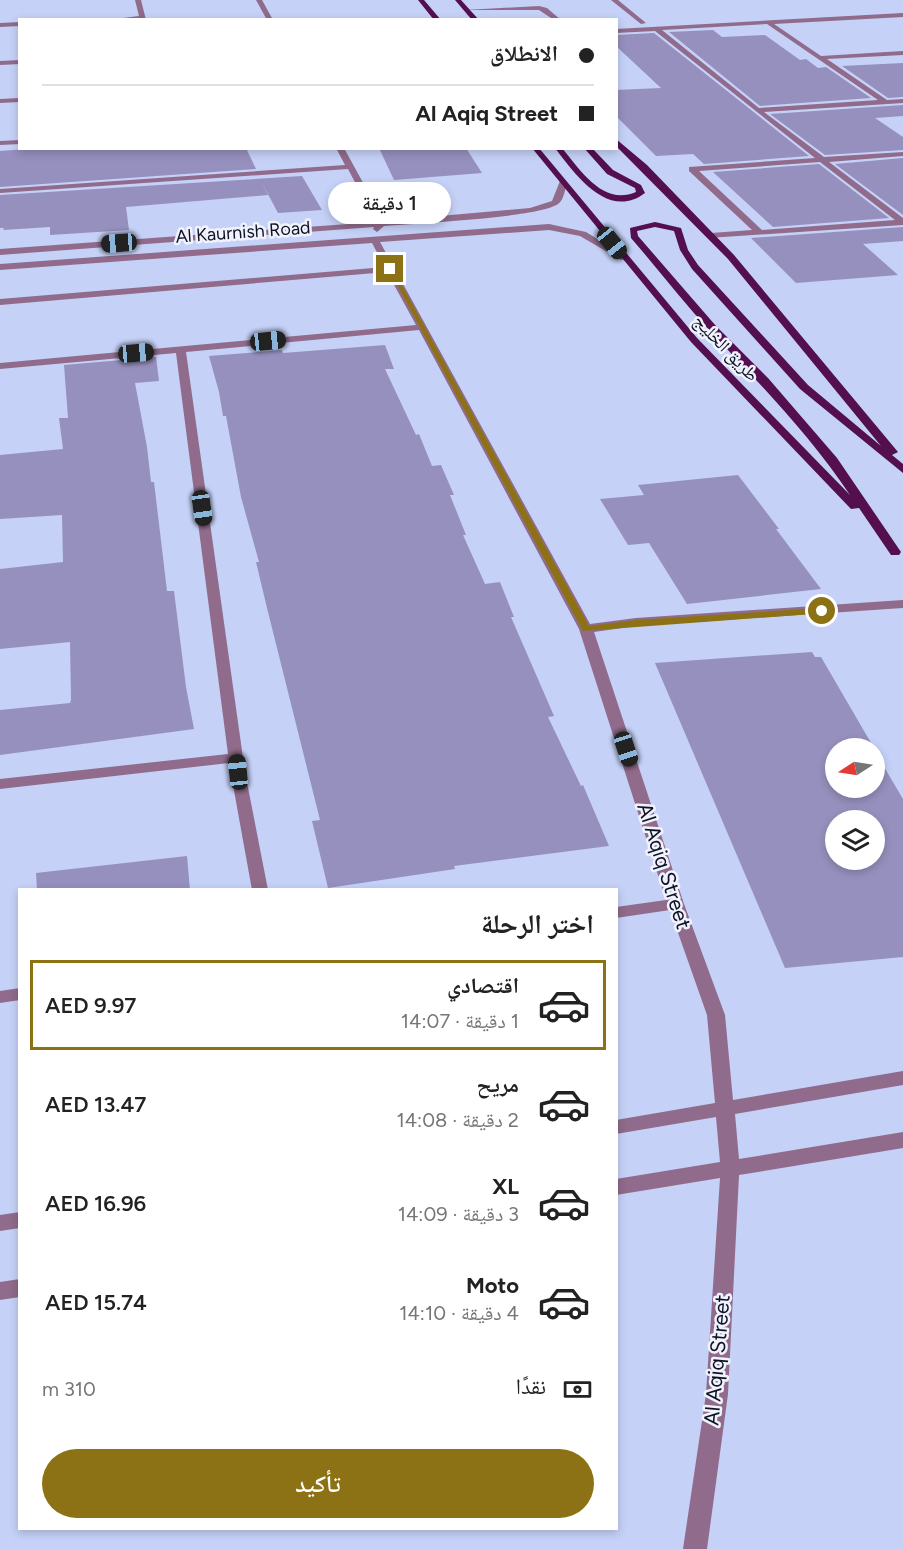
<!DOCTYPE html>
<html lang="ar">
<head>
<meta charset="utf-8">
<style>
  :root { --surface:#fff; --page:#f6f6f6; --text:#222; --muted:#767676; --line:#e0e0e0; --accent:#8d7215 }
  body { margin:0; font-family:Figtree,"Noto Naskh Arabic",sans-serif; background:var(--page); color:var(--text); direction:rtl; height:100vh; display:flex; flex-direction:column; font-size:22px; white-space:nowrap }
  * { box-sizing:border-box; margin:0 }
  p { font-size:20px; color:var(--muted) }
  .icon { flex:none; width:33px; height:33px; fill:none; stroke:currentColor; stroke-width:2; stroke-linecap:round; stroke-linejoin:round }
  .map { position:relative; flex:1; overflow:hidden; direction:ltr }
  .details { position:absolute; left:18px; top:888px; width:600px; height:642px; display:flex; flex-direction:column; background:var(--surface); border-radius:0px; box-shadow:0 3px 9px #0003; direction:rtl }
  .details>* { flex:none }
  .top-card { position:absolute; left:18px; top:18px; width:600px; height:132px; border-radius:0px; box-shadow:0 3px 9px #0003; direction:rtl; display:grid; align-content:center; height:132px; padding:0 24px; background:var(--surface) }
  .needle { width:39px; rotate:258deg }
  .controls { position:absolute; left:825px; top:738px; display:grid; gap:12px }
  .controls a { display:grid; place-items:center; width:60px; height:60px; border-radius:50%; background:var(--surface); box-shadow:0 3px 9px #0003; font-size:30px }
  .end { position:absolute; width:27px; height:27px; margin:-14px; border:8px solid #8d7215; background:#fff; box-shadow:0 0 0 3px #fff }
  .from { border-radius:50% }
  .bubble { position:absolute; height:42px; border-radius:21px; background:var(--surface); box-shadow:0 3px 9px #0003; font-size:20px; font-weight:600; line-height:42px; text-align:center; direction:rtl }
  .car { position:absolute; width:18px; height:36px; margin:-18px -9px; border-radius:8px; box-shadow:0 0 4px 2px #0007; background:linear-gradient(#222 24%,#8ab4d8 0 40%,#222 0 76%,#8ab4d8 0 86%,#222 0) }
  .top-card b { display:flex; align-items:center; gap:21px; height:57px; font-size:22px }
  .top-card b+b { border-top:2px solid var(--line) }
  .top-card i { width:15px; height:15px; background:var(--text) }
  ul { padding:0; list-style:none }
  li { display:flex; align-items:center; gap:18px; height:90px; margin:0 12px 9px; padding:0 12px; border:3px solid transparent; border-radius:0px }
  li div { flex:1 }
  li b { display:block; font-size:22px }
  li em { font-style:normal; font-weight:600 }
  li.on { border-color:var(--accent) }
  li>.icon { width:54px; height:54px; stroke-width:1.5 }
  h2 { padding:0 24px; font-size:27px; line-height:72px }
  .pay { display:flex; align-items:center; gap:15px; height:66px; padding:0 24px; font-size:22px }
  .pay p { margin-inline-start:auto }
  .primary-button { display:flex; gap:12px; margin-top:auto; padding:12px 24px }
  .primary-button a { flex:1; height:69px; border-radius:36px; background:var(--accent); color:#fff; font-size:24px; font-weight:600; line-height:69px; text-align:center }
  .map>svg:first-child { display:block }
  .building { fill:#9690be; fill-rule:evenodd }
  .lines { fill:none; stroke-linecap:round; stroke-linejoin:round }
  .minor { fill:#906b8b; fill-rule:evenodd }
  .major { fill:#530f4e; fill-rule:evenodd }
  .route { fill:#8d7215 }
  .labels { text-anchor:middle; stroke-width:5; stroke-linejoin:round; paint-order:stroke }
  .far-street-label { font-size:18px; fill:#0e1222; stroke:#f0f3fd }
  .street-label { font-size:21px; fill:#0e1222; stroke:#f0f3fd }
</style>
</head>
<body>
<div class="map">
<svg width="903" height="1549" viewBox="0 0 903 1549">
  <rect width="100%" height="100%" fill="#c5d1f7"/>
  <path class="building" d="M713,30L722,37L765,35L800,60L806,59L818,68L826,67L871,98L760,106L669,32Z
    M654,33L809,156L704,164L693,154L656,156L616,116V90L661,88L616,46V35Z
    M903,63V97L888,98L842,66Z
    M903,105V116L875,118L903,137V150L825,155L770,114Z
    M40,148H246L256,169L0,187V151Z
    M379,148H466L482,173L394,180Z
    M903,158V215L835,164Z
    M819,164L889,218L773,227L713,172Z
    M302,176L322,210L278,213L262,183L268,195L126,207L129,230L50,235V227L3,230L4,228H0V195Z
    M903,227V241L863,244L898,275L796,283L751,238Z
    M385,345L394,369H385L416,435L419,434L432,466L441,465L454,495H450L466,535H463L485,584L500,582L514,617H511L554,716L548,717L581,786L583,785L609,846L454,866L455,869L328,888L312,821L320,820L267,608L256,562H259L241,497L226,416H223L219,392L209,356L282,350L283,353Z
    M156,357L159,381L135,383L147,447L151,482H154L167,591H174L186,687L194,729L0,755V710L70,703L71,700L70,642L0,649V569L63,562L62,515L0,519V455L63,449L59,418H68L64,365Z
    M738,475L779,529H776L821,589L687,604L649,543L628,545L600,499L644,495L638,485Z
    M812,652L815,657H821L874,748H836V788H874V750L903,799V957L785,968L655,663ZM836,820H874V860H836Z
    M187,856L190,890H37L36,873Z"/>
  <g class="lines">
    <path class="minor" d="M135,0H141L146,20H108L139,16Z
      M256,0H262L273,20H267Z
      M611,0H618L646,23L641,24Z
      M539,6L547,8L561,20H554L539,10H464Z
      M903,13V17L774,24L821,56L903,51V55L827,59L887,100L903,99V103L764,112L824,157L903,152V156L829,162L903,218V225L708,238L707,236L711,233L752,230L689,171V167L815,158L655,31L616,33V29ZM767,24L878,100L759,108L662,30ZM820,162L895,220L762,230L699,171Z
      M20,22V26L0,27V23Z
      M20,60V64L0,65V61Z
      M20,98V102L0,103V99Z
      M20,140V144L0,145V141Z
      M336,148H344L384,221L530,208L552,201L560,181L567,183C565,189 564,200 558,204C538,218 415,223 384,226L377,232L373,229L374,227L0,255V249L376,222L348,169L0,193V189L345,165Z
      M549,224L586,232L628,258L621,260L580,236L549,230L380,242L590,624L636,618L903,600V608L636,626L594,632L684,904L725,1015L733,1100L903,1071V1085L735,1114L739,1159L903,1132V1148L739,1175L728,1394L707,1549H683L706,1394L720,1178L616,1195V1179L720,1162L716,1117L616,1134V1120L715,1103L707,1015L670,910L616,918V907L666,900L579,629L419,330L186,352L245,772L268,890H252L229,763L0,789V779L228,754L176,353L0,369V363L416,325L387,272L0,305V299L385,267L372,243L0,270V264Z
      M20,988V1000L0,1003V991Z
      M20,1212V1228L0,1231V1215Z
      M20,1279V1297L0,1300V1282Z"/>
    <path class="major" d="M418,0H424L441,20H434Z
      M455,0H461L479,20H472Z
      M616,139L647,165L734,255L898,452L892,455L903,464V473L800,389L692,269L680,250L674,231L655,227L637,231L638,236L716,326L768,378L837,458L901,552L899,555H891L859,508L851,509L691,342L532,148H539L697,338L850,495C810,435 760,384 711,332C683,302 658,269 631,238L630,228L655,222L681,228L688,250L698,265L808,385L881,446L728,259L616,146Z
      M555,148H562C581,171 603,206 636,192L635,188L607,174L584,148H592L613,170L641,185L645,193C608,221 575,174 555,148Z"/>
  </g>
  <path class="route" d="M388,268L393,269L589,626L636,620L822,608L827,611L825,613L583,631Z"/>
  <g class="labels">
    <g class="far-street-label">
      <text transform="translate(243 232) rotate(-4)" y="6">Al Kaurnish Road</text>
      <text transform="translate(726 348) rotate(46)" y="6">طريق الخليج</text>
    </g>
    <g class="street-label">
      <text transform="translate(664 866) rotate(72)" y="7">Al Aqiq Street</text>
      <text transform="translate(717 1360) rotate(-85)" y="7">Al Aqiq Street</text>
    </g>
  </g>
</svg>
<div class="controls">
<a><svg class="needle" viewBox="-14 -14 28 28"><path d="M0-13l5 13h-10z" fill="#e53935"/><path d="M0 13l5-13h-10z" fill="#767676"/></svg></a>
<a><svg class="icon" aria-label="layers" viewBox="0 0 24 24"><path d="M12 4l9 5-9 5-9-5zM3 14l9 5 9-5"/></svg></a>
</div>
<i class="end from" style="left:822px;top:611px"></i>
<i class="end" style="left:390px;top:269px"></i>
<div class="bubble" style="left:328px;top:182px;width:123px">1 دقيقة</div>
<i class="car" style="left:119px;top:243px;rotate:266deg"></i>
<i class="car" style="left:612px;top:243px;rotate:141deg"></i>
<i class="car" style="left:268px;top:341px;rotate:84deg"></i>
<i class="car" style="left:136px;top:353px;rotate:85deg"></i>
<i class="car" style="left:202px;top:508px;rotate:172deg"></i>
<i class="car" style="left:626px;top:749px;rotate:162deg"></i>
<i class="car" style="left:238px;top:772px;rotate:354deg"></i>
<div class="top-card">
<b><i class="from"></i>الانطلاق</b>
<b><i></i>Al Aqiq Street</b>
</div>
<section class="details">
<h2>اختر الرحلة</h2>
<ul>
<li class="on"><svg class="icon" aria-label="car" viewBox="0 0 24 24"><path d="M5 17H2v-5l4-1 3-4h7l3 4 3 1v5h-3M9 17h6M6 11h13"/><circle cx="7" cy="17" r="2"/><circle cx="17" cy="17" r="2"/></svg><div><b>اقتصادي</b><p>1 دقيقة · 14:07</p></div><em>AED 9.97</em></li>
<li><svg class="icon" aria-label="car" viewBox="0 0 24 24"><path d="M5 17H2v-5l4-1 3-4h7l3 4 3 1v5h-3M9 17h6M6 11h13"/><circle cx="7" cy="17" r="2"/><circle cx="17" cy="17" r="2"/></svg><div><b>مريح</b><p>2 دقيقة · 14:08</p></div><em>AED 13.47</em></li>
<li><svg class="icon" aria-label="car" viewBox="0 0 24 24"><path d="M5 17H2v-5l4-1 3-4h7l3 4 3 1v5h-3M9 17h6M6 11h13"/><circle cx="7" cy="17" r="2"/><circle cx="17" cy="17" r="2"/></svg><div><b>XL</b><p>3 دقيقة · 14:09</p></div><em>AED 16.96</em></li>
<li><svg class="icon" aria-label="car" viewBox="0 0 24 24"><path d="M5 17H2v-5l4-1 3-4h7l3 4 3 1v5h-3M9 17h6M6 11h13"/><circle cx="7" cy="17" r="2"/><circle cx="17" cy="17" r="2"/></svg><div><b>Moto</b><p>4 دقيقة · 14:10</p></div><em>AED 15.74</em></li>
</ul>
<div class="pay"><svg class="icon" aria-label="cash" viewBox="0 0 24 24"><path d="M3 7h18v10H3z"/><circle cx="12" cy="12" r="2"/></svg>نقدًا<p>310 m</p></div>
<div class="primary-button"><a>تأكيد</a></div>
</section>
</div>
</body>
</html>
